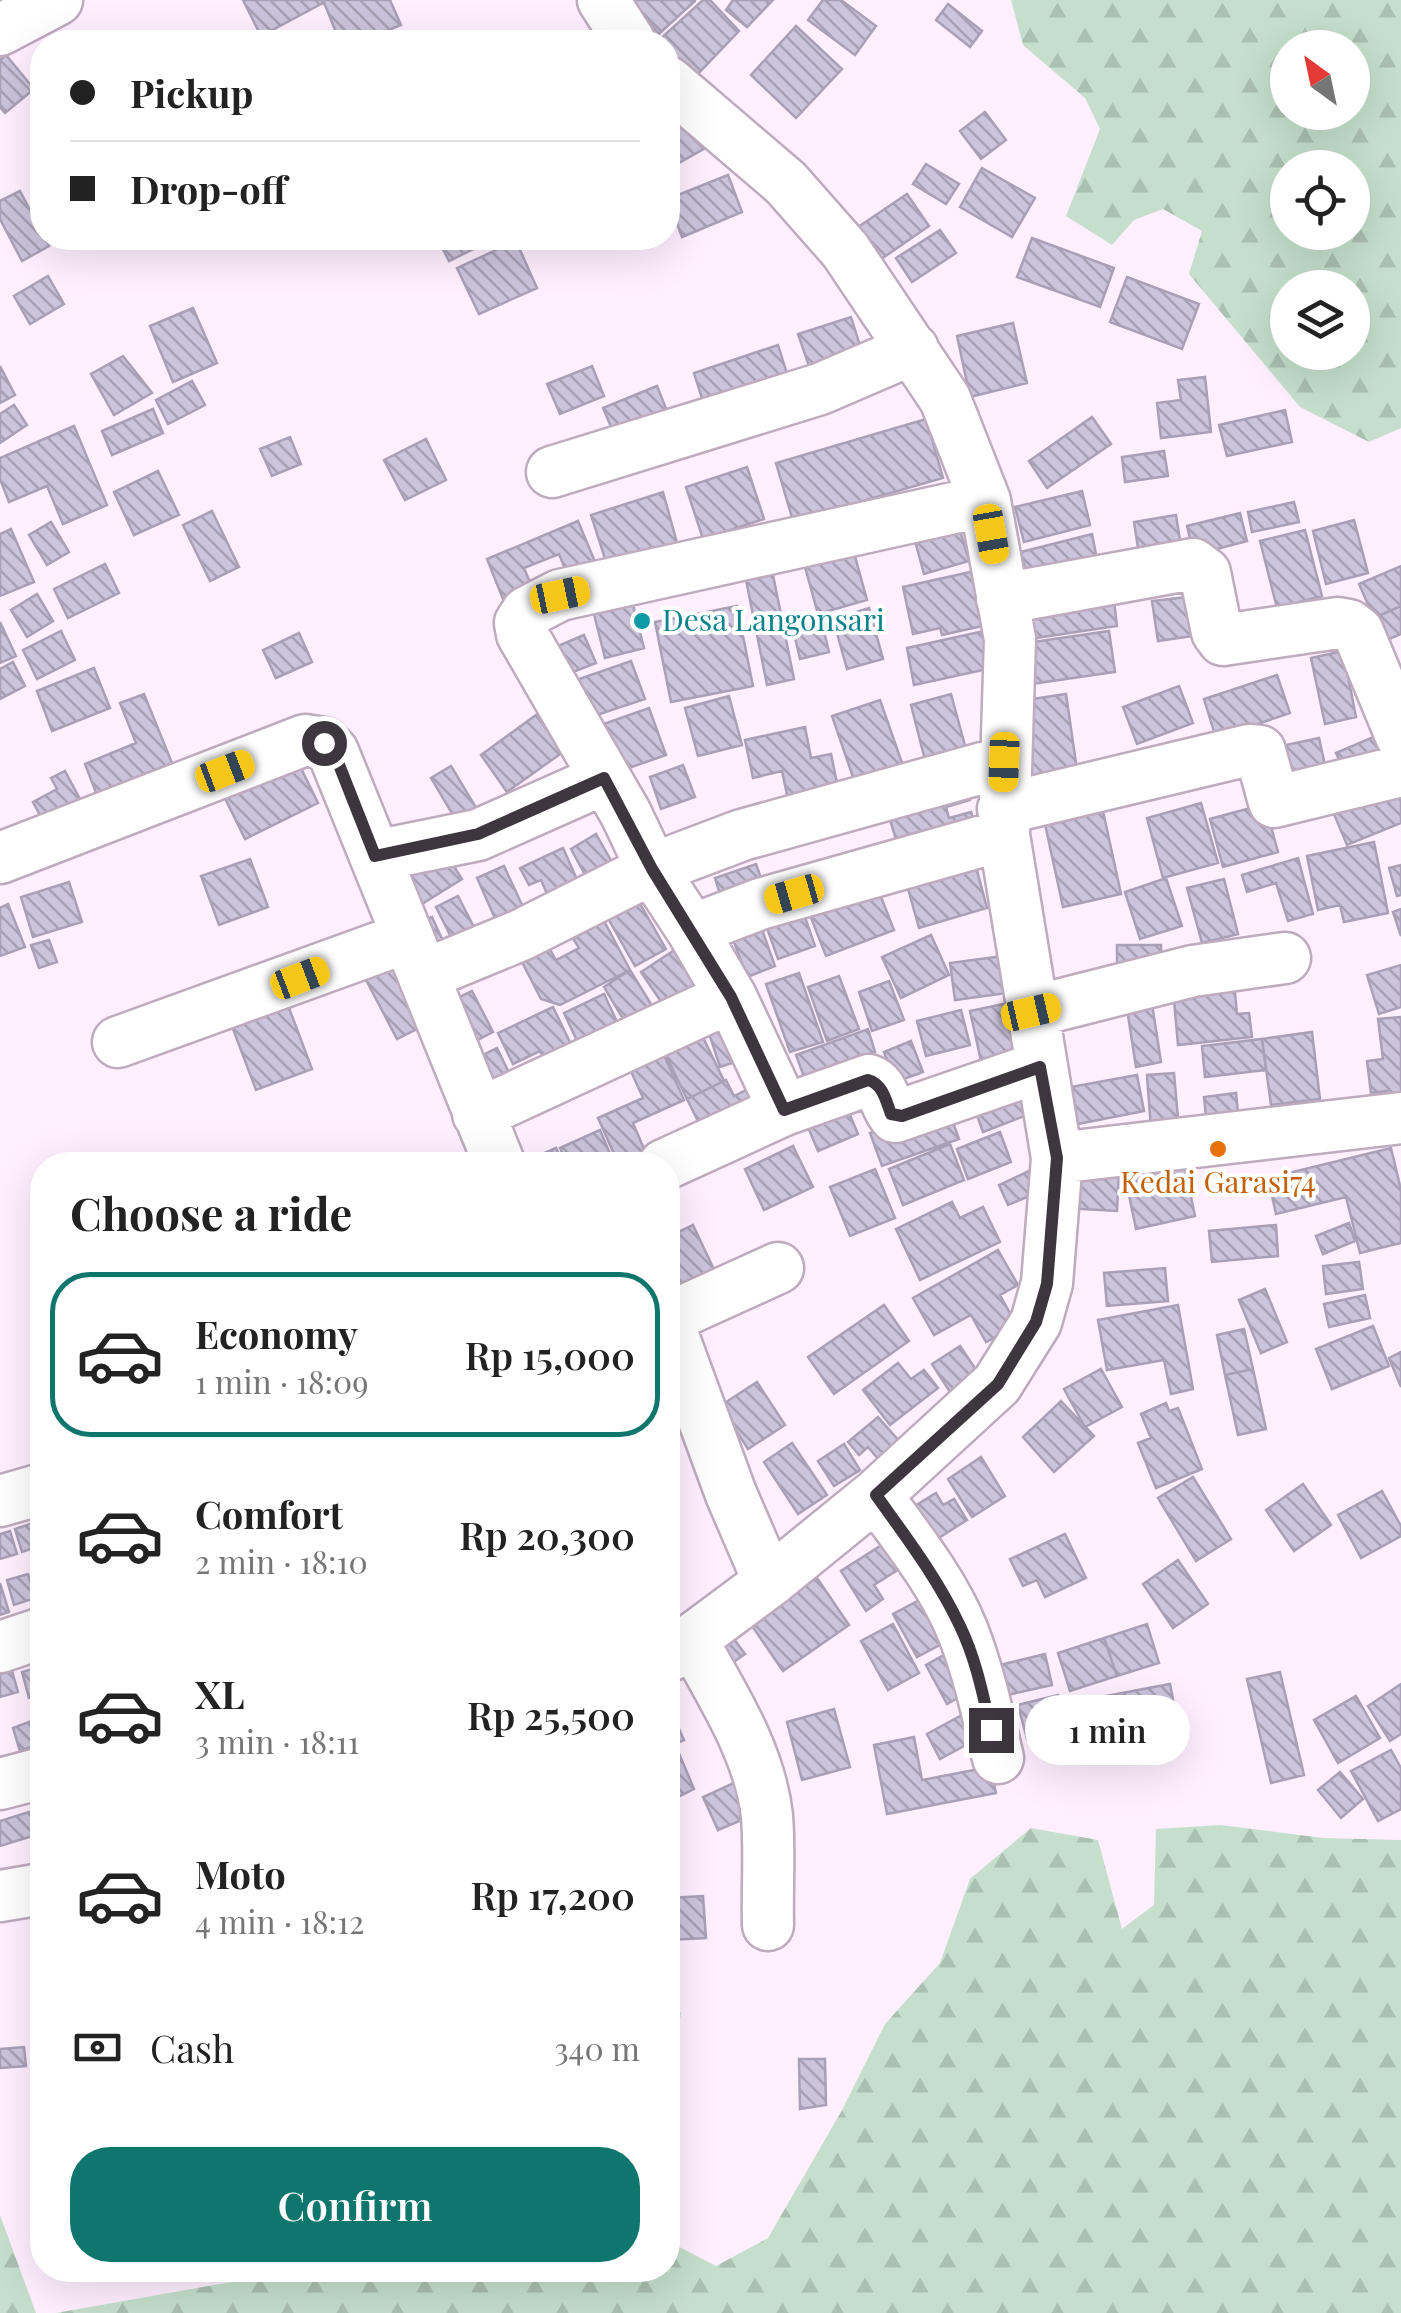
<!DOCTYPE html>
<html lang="en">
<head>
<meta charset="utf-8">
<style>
  :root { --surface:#fff; --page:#f6f6f6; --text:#222; --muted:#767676; --line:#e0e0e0; --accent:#0f766e }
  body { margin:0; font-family:"Playfair Display",serif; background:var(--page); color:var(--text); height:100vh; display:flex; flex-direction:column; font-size:38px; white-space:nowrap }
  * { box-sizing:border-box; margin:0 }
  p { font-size:32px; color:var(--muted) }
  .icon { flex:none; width:55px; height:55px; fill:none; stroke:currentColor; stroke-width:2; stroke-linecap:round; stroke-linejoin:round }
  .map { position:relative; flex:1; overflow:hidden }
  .sheet { position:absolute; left:30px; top:1152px; width:650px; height:1130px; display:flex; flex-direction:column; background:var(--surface); border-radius:40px; box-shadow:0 10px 40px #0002 }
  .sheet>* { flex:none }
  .top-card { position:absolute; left:30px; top:30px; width:650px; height:220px; border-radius:40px; box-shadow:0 10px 40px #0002; display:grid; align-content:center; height:220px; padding:0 40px; background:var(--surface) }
  .needle { width:65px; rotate:327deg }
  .tools { position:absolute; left:1270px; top:30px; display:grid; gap:20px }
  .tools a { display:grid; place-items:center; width:100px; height:100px; border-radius:50%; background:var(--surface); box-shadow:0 10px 40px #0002; font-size:50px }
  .end { position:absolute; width:45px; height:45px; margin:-22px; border:12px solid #3e363e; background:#fff; box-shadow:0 0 0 5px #fff }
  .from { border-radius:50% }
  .bubble { position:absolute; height:70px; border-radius:35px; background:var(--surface); box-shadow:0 10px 40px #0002; font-size:32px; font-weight:600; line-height:70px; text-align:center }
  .car { position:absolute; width:30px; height:60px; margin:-30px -15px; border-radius:12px; box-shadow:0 0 8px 2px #0007; background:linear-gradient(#f5c518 24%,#345 0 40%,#f5c518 0 76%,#345 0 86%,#f5c518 0) }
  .top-card b { display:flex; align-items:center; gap:35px; height:95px; font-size:38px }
  .top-card b+b { border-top:2px solid var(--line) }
  .top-card i { width:25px; height:25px; background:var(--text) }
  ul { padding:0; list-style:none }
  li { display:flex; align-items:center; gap:30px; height:165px; margin:0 20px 15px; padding:0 20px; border:5px solid transparent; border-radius:40px }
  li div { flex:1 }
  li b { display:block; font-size:38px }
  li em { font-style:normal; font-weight:600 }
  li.current { border-color:var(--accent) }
  li>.icon { width:90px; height:90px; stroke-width:1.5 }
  h2 { padding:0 40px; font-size:45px; line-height:120px }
  .pay { display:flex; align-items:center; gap:25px; height:110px; padding:0 40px; font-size:38px }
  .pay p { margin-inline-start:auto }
  .button { display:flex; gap:20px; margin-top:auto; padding:20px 40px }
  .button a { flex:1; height:115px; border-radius:40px; background:var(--accent); color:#fff; font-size:40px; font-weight:600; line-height:115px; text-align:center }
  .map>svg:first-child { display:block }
  .forest { fill:url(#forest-firs); fill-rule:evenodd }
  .building { fill:url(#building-back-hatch); stroke:#a9a0b8; stroke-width:2.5 }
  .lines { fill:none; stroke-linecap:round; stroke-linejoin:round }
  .minor-casing { stroke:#beabbe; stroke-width:55 }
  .minor { stroke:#fff; stroke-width:50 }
  .route { stroke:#3e363e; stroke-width:12 }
  .culture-dot { fill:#0f9aa8; stroke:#fff; stroke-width:4 }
  .food-dot { fill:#e8710a; stroke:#fff; stroke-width:4 }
  .labels { text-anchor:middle; stroke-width:8; stroke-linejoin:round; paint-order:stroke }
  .culture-label { font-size:30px; fill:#0d838f; stroke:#fff; text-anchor:start }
  .food-label { font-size:30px; fill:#c56008; stroke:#fff }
</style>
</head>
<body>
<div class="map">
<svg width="1401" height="2313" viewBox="0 0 1401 2313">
  <defs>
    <pattern id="forest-firs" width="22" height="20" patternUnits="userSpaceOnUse" patternTransform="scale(2.5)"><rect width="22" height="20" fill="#c5dfcc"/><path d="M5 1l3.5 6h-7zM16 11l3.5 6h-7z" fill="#aac0b0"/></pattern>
    <pattern id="building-back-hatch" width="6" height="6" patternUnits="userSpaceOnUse" patternTransform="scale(2.5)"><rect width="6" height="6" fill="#ccc4dc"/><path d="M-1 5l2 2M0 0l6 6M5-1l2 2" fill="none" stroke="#a7a0b4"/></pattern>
  </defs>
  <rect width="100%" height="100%" fill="#ffefff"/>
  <path class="forest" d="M1011,0H1401V428L1369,442L1300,407L1189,274L1202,231L1163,209L1134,220L1112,245L1066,216L1100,129L1085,98L1023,45ZM1288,48H1352V112H1288ZM1288,168H1352V232H1288ZM1288,288H1352V352H1288Z
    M1221,1825L1323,1838L1401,1840V2313H56L299,2270H668V2241L716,2266L768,2238L841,2112L885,2024L940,1963L970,1879L1031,1828L1098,1840L1122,1929L1154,1905L1156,1829Z
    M668,1991L681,2013L668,2080Z
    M0,2215L36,2313H0Z"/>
  <path class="building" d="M243,0H322L323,3L261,36Z
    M323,0H390L401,25L358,42H340Z
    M630,0H695V1L659,34Z
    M703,0H710L739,31L691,81L668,52V42L658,41Z
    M733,0H773L747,27L726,10Z
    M823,0H841L876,26L855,55L808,20Z
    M948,4L982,31L970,47L936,20Z
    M796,26L842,69L796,118L751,75Z
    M6,55L34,89L5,113L0,107V60Z
    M689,110L709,146L668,169V122Z
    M985,112L1006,140L981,159L960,131Z
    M926,164L959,184L946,204L913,184Z
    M982,168L1035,198L1012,237L960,207Z
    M728,175L742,212L682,237L668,199Z
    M20,191L49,246L22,261L0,219V201Z
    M907,194L929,226L877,262L855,229Z
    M940,230L956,253L912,282L896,258Z
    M437,238H488L490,241L449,261Z
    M1032,238L1114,268L1100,307L1017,277Z
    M516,241L537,288L479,314L457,268Z
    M48,276L64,304L30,324L14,296Z
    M1127,277L1199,304L1182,349L1110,322Z
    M193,308L217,363L173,382L150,326Z
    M851,317L862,352L810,369L798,334Z
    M1013,323L1027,383L970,397L957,336Z
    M778,345L789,380L705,408L694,373Z
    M123,356L152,393L114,415L91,374Z
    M0,366L15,395L0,403Z
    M592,366L604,396L560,414L547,384Z
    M1205,377L1211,432L1161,438L1157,403L1181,400L1178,380Z
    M192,381L205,405L168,424L156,400Z
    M657,386L671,421L618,443L603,408Z
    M14,405L27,425L0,443V414Z
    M153,409L163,433L112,455L102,431Z
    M1285,410L1292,442L1227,456L1219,425Z
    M1092,417L1111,444L1047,488L1029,461Z
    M926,419L943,478L793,521L776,463Z
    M74,426L107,505L63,524L47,486L9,502L0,479V458Z
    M290,437L301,464L272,476L260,449Z
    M426,439L446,480L405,500L384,460Z
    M1164,451L1168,476L1125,482L1122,457Z
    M747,467L764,519L703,539L686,487Z
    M158,471L179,515L134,535L114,492Z
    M1082,491L1090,525L1024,542L1015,507Z
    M663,492L677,543L607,565L591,515Z
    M1294,502L1299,522L1252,532L1248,512Z
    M212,511L239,567L210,581L183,525Z
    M1240,513L1247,541L1194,555L1187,526Z
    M1176,515L1182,553L1140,561L1134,522Z
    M956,517L969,561L924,574L912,530Z
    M1354,520L1368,573L1326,584L1313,531Z
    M578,521L598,569L570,581L559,554L524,568L536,597L507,609L487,559Z
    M51,522L69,552L47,565L29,535Z
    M11,529L34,582L0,596V534Z
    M1305,530L1322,596L1277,608L1260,541Z
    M1092,534L1097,559L1027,576L1021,552Z
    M851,542L867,600L818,614L802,556Z
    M105,564L119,593L68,618L54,589Z
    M1401,566V606L1374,618L1359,584Z
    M979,570L991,624L942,635L940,628L913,634L903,587Z
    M773,575L794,679L767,685L746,580Z
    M37,594L53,621L27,637L11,610Z
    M1188,597L1193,636L1158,641L1152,601Z
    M632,601L644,648L605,658L593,610Z
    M1114,601L1117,626L1029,639L1026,613Z
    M737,606L753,686L671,702L655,622Z
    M1401,606V634L1371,647L1361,624Z
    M869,608L883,659L847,669L833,619Z
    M0,622L16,656L0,663Z
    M822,623L829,652L800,659L793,629Z
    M61,631L75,660L37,679L23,650Z
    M984,631L992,668L914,685L907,648Z
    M1109,631L1115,672L1031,684L1026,643Z
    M299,633L312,662L276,678L263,650Z
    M584,635L596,663L563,676L551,649Z
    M1343,651L1356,717L1325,724L1311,658Z
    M631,661L645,699L591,717L579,679Z
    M13,662L25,686L0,699V669Z
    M94,668L110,708L52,731L37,691Z
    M1277,675L1290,713L1216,738L1204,699Z
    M1179,686L1193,723L1137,744L1123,707Z
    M144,694L172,763L115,786L121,800L102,808L85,764L136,743L120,703Z
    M951,694L967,753L926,764L911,705Z
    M1066,694L1077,770L1030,776L1019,701Z
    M729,696L742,745L698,756L685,708Z
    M880,700L902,763L854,780L832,716Z
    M649,708L666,755L612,774L595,727Z
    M536,715L563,752L507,792L481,755Z
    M805,727L811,758L831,754L838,788L788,799L782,771L753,778L745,740Z
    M1392,729L1401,748L1350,785L1336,753Z
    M1319,738L1327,774L1285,784L1277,747Z
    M294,754L318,803L245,839L221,790Z
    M683,765L695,797L661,809L650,777Z
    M451,766L484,821L463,832L431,778Z
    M65,771L80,799L42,819L33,802L57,789L51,778Z
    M1401,778V823L1347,845L1331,807Z
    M964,779L970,800L946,807L949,818L971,812L978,833L901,856L885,803Z
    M1101,802L1121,894L1063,907L1043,815Z
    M1201,803L1218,863L1163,878L1147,818Z
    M1265,804L1278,852L1223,867L1210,819Z
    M596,834L621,878L595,893L571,849Z
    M1374,842L1388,913L1344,922L1340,905L1318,910L1307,856Z
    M563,848L586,900L556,914L541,880L529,885L520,868Z
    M971,848L987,908L919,928L902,867Z
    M446,854L462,879L409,912L395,885Z
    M1298,858L1313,914L1288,921L1276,883L1247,892L1242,875Z
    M250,859L268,907L219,925L201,876Z
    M756,864L766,892L724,907L715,878Z
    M1401,865V895L1397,896L1389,868Z
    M504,866L530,922L502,934L477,878Z
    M1166,878L1182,926L1140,939L1125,892Z
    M874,879L894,930L826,956L806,905Z
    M1224,879L1238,934L1202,943L1187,888Z
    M69,882L82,922L33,937L21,897Z
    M635,895L666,949L635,966L605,913Z
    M458,896L480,939L458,951L436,907Z
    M799,900L815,946L778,959L762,914Z
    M8,904L25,947L0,956V908Z
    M1401,909V936L1393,912Z
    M432,917L448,952L414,925Z
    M603,919L630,970L560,1005L541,999L521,960L548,946L556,960L579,948L571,935Z
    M760,924L775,966L747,977L731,934Z
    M931,935L949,975L901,998L882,957Z
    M49,940L57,962L39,968L31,945Z
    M1117,945H1161V970L1117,971Z
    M676,949L707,995L672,1018L641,972Z
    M1003,956L1007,993L955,1000L950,963Z
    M398,961L429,1023L397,1039L365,978Z
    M1401,965V1007L1379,1014L1367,975Z
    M630,970L659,1017L632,1034L604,987Z
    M1233,972L1237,1014L1249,1013L1252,1037L1178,1045L1172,978Z
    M799,973L823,1042L790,1052L766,984Z
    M839,976L859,1029L827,1041L808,987Z
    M889,981L904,1020L872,1031L859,992Z
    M472,991L493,1032L468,1045L447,1003Z
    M1150,991L1161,1062L1136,1067L1125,996Z
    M604,994L619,1026L579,1045L564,1013Z
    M286,1000L312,1069L256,1090L230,1021Z
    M1013,1002L1024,1052L981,1061L970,1011Z
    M553,1007L577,1057L550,1071L540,1051L513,1064L498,1033Z
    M961,1010L970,1045L926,1056L917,1021Z
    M703,1015L751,1057L720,1067Z
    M1401,1017V1100L1388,1101L1387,1091L1371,1093L1367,1061L1383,1059L1378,1019Z
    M868,1029L875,1052L804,1077L796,1055Z
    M700,1031L724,1081L687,1099L663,1049Z
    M1312,1032L1320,1099L1271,1105L1262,1039Z
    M1262,1039L1266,1070L1205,1077L1202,1046Z
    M911,1041L923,1072L896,1082L884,1052Z
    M497,1048L514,1083L493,1095L475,1059Z
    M663,1053L684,1100L633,1123L647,1156L619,1165L598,1118L643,1098L629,1067Z
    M1174,1073L1180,1141L1152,1143L1147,1075Z
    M1027,1074L1040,1110L983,1132L970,1096Z
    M1137,1075L1144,1111L1078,1124L1071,1087Z
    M726,1080L734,1096L758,1084L772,1112L709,1143L687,1099Z
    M1236,1093L1240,1132L1208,1136L1204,1097Z
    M845,1103L858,1134L818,1151L805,1120Z
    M947,1106L959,1139L882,1166L870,1133Z
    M600,1130L614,1163L567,1165L560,1148Z
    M1000,1132L1011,1162L968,1179L957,1149Z
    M950,1144L964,1180L903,1205L889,1169Z
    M793,1146L813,1187L764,1210L745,1169Z
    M556,1148L564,1165H517Z
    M1391,1148L1401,1190V1243L1360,1253L1346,1197L1276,1214L1268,1178Z
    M1184,1163L1195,1216L1136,1229L1125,1176Z
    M875,1169L895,1218L850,1236L830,1187Z
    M1065,1170L1119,1173L1117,1211L1063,1208Z
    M1029,1171L1039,1192L1008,1205L999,1185Z
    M952,1202L960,1218L983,1207L1000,1242L920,1280L896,1229Z
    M1349,1223L1355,1241L1323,1254L1316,1236Z
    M693,1225L718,1278L681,1296L668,1267V1237Z
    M1276,1225L1278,1256L1212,1262L1209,1231Z
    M998,1250L1018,1285L1000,1295L1017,1326L986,1342L971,1315L934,1335L913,1298Z
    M1359,1262L1363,1289L1326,1294L1323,1266Z
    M1165,1268L1168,1301L1107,1306L1104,1273Z
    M1265,1289L1287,1342L1261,1353L1239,1300Z
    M1365,1295L1370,1318L1329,1327L1324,1304Z
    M884,1305L909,1341L834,1394L808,1357Z
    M1178,1305L1193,1389L1171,1394L1164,1360L1107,1370L1098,1320Z
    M1373,1326L1389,1366L1332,1389L1316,1349Z
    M1244,1329L1253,1369L1225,1375L1217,1335Z
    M960,1346L981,1377L952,1395L932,1364Z
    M1401,1352V1387L1389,1358Z
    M898,1363L911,1379L924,1370L938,1388L890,1425L863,1390Z
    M1101,1369L1122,1407L1085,1427L1064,1389Z
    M1253,1369L1266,1429L1238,1435L1225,1375Z
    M757,1382L785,1425L748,1449L720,1406Z
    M1061,1401L1094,1436L1054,1472L1023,1437Z
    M1166,1403L1169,1411L1178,1408L1202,1469L1156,1488L1138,1443L1151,1438L1141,1414Z
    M878,1417L900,1442L879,1460L868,1447L859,1455L848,1442Z
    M792,1443L827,1495L798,1514L764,1462Z
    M844,1444L860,1470L834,1486L818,1461Z
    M981,1457L1005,1496L972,1517L948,1479Z
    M1193,1477L1231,1539L1196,1561L1158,1498Z
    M1303,1484L1331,1525L1294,1551L1266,1510Z
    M1382,1491L1401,1526V1536L1361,1558L1338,1515Z
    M936,1493L943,1505L954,1499L967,1520L926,1546L905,1512Z
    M42,1520V1545L22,1552L15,1529Z
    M10,1531L17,1554L0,1559V1534Z
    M1065,1534L1086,1578L1045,1597L1037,1580L1023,1586L1010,1559Z
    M891,1539L907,1564L874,1585L883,1599L866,1611L841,1571Z
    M1178,1560L1208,1604L1173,1628L1143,1584Z
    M42,1566V1598L33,1569Z
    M28,1574L35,1598L14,1605L7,1580Z
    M817,1578L849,1625L783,1671L750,1623Z
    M0,1583L9,1612L0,1615Z
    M929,1595L953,1638L917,1657L893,1614Z
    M893,1624L919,1673L888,1690L861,1641Z
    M1147,1624L1159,1663L1117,1676L1104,1638Z
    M728,1631L745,1654L728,1666L711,1643Z
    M1104,1638L1117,1676L1070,1691L1058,1653Z
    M951,1651L972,1690L947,1704L926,1665Z
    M1045,1654L1052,1685L1003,1696L996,1666Z
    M42,1666V1695L29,1698L22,1672Z
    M12,1671L18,1692L0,1697V1674Z
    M1280,1672L1304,1775L1271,1783L1247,1679Z
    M1170,1684L1176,1715L1108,1728L1114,1757L1080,1763L1069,1703Z
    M1401,1684V1734L1390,1741L1368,1706Z
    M1058,1695L1067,1729L1027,1739L1018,1705Z
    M1356,1696L1380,1738L1338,1763L1314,1720Z
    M668,1704L684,1740L668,1747Z
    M975,1708L988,1733L940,1759L927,1734Z
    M834,1709L850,1767L802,1780L787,1722Z
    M42,1717V1743L20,1751L13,1728Z
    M914,1737L922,1780L990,1767L996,1793L887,1814L874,1745Z
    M675,1744L694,1789L668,1802V1747Z
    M1391,1750L1401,1768V1809L1378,1821L1351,1771Z
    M1340,1772L1363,1799L1341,1818L1318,1790Z
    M736,1782L751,1816L718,1830L703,1797Z
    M42,1808V1833L0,1846V1821Z
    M703,1896L706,1938L668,1940V1898Z
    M24,2047L26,2066L0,2068V2049Z
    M799,2059H825L826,2105L800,2109Z"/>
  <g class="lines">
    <g class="minor-casing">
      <path id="minor" d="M603,0L630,42
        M0,30L57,0
        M668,82L786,183L845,250L945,399L985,501L1010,639L1004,835L1057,1158L1047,1283L1036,1322L997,1384L876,1495L769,1582L668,1657
        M552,472L820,389L913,349
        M985,501L560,595L527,612L520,623L522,634L626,814L652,869L692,930L760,904L1004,835
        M1002,599L1193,564L1205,573L1217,632L1223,640L1338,623L1349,625L1358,632L1401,736
        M1003,809L1249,750L1260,751L1274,802L1401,771
        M375,856L478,835L604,779
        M0,858L305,740L324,743L333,752L500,1165
        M692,930L731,997L784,1110
        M424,975L521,935L652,869L742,835L1004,762
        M1031,1012L1193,971L1285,958
        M118,1042L408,937
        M478,1114L731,997
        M1057,1158L1401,1118
        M664,1165L784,1110L869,1080C885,1085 884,1106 895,1117L1040,1067
        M668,1318L778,1268
        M668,1322L731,1494L769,1582
        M876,1495C907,1538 943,1582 963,1632C979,1673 988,1716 998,1758
        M0,1501L42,1489
        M692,1640C722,1695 760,1752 767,1816C770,1852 767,1889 768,1925
        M0,1647L42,1633
        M0,1784L42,1773
        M0,1896L42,1889"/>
    </g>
    <use href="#minor" class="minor"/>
  </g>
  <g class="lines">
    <path class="route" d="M324,743L334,752L375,856L478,834L604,778L652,869L731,997L784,1110L868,1080C883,1084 886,1101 891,1114L902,1116L1040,1067L1057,1158L1047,1284L1036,1322L998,1384L876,1495C906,1537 938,1579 960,1626C976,1659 983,1695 991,1730"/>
  </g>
  <circle class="culture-dot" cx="642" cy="621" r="10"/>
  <circle class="food-dot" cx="1218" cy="1149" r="10"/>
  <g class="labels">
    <g class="culture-label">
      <text x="662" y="631">Desa Langonsari</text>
    </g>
    <g class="food-label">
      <text x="1218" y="1193">Kedai Garasi74</text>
    </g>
  </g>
</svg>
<div class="tools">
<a><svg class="needle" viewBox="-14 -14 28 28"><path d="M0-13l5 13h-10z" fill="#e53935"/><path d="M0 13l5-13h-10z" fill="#767676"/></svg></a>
<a><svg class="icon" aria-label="locate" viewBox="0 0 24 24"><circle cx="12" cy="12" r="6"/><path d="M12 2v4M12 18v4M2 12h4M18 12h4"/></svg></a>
<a><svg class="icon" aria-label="layers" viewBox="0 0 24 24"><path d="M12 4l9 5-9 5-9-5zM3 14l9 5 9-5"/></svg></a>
</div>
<i class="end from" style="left:324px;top:743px"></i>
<i class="end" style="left:991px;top:1730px"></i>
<div class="bubble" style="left:1025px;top:1695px;width:165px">1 min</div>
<i class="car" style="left:991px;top:534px;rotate:170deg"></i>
<i class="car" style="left:560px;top:595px;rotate:78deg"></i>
<i class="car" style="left:1004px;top:762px;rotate:182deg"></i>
<i class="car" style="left:225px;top:771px;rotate:69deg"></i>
<i class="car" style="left:794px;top:894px;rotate:254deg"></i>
<i class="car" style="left:300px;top:978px;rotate:69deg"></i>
<i class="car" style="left:1031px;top:1012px;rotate:77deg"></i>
<div class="top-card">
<b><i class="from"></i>Pickup</b>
<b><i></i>Drop-off</b>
</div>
<section class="sheet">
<h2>Choose a ride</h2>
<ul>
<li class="current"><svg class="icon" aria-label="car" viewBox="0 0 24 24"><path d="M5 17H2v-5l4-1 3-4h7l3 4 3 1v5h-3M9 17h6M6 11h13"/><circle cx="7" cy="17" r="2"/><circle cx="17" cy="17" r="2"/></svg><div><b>Economy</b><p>1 min · 18:09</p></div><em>Rp 15,000</em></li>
<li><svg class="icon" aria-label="car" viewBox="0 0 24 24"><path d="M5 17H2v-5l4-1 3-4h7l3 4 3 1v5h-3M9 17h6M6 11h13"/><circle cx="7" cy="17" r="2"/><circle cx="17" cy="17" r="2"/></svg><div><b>Comfort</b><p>2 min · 18:10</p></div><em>Rp 20,300</em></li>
<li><svg class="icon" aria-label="car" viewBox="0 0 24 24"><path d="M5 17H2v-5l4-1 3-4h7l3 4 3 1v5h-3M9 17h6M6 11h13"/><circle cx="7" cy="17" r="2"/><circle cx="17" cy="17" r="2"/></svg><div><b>XL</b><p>3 min · 18:11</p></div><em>Rp 25,500</em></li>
<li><svg class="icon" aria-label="car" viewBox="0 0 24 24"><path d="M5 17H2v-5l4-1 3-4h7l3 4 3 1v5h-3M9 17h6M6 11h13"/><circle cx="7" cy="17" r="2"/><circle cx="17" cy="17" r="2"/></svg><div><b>Moto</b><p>4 min · 18:12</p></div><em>Rp 17,200</em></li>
</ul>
<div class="pay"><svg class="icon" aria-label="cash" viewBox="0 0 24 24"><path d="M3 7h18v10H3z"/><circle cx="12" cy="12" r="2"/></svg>Cash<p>340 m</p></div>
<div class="button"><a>Confirm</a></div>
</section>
</div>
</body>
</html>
